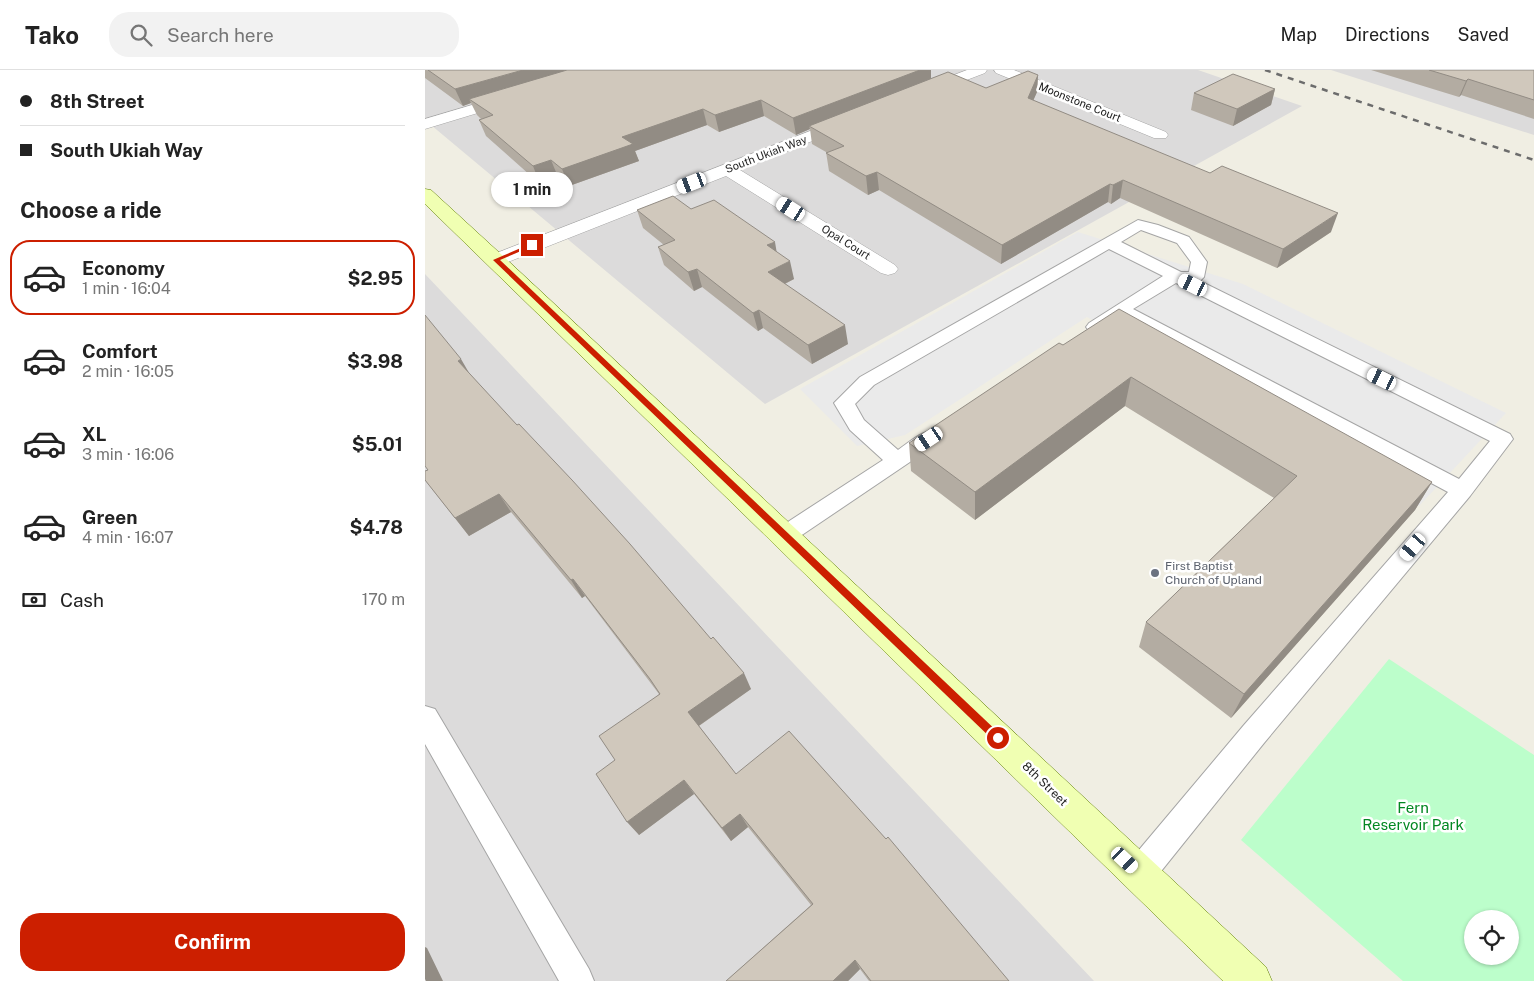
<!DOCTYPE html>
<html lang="en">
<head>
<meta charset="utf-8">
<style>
  :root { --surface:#fff; --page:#f2f2f2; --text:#222; --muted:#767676; --line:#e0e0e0; --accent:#cc1f00 }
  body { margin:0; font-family:"Public Sans",sans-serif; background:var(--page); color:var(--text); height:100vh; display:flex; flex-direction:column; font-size:19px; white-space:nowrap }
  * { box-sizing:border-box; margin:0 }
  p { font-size:16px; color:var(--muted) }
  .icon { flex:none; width:28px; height:28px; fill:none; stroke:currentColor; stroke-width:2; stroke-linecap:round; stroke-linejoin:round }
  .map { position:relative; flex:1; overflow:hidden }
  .sheet { display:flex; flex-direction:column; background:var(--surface); width:425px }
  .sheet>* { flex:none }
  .top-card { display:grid; align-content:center; height:110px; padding:0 20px; background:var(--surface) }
  .controls { position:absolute; left:1039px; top:840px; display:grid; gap:10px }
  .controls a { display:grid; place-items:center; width:55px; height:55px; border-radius:50%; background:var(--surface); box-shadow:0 1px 4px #0004; font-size:25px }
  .end { position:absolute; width:22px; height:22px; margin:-11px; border:6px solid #cc1f00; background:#fff; box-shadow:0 0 0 2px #fff }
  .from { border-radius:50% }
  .bubble { position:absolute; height:35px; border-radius:18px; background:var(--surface); box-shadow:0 1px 4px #0004; font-size:16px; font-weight:700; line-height:35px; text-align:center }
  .car { position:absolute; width:15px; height:30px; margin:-15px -8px; border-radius:6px; box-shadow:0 0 4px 1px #0007; background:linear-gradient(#fff 24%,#345 0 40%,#fff 0 76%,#345 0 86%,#fff 0) }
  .top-card b { display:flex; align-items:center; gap:18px; height:48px; font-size:19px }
  .top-card b+b { border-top:1px solid var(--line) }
  .top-card i { width:12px; height:12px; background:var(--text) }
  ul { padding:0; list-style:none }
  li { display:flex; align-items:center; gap:15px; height:75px; margin:0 10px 8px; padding:0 10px; border:2px solid transparent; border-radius:20px }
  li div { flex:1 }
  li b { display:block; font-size:19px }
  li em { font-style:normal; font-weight:700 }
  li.on { border-color:var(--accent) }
  li>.icon { width:45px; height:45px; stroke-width:1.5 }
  h2 { padding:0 20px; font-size:22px; line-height:60px }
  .pay { display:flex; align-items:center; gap:12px; height:55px; padding:0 20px; font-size:19px }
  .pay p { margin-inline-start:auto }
  .primary-button { display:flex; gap:10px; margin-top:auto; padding:10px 20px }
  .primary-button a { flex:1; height:58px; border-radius:20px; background:var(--accent); color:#fff; font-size:20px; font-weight:700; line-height:58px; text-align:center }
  header { display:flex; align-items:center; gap:30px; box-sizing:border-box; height:70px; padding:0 25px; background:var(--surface); border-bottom:1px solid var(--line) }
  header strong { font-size:24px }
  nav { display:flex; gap:28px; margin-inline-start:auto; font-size:18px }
  .search { width:350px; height:45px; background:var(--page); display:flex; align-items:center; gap:12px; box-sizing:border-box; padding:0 18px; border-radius:20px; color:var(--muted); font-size:19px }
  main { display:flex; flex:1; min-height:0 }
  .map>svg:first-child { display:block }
  .residential { fill:#dcdbdb }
  .park { fill:#bcfecb; fill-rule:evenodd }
  .parking { fill:#eaeaea }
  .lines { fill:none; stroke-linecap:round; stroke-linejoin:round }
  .lane-casing { stroke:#a5a5a5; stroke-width:2 }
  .street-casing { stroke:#a5a5a5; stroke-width:1 }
  .secondary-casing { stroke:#5b7a00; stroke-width:1 }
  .lane { fill:#fff; fill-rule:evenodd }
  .street { fill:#fff; fill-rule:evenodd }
  .secondary { fill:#f0ffb2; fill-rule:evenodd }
  .rail { stroke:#6c6c6c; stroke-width:2.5; stroke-dasharray:6 6; stroke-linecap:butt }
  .wall { fill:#b3aca2 }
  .shaded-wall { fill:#928c84 }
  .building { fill:#d0c8bc; stroke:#928c84 }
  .route { fill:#cc1f00 }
  .worship-dot { fill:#6b7280; stroke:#fff; stroke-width:2 }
  .labels { text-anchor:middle; stroke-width:5; stroke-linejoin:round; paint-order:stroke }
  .far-street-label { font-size:11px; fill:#1e1e1e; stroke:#fff }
  .worship-label { font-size:12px; fill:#5b616d; stroke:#fff; text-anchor:start }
  .street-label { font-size:12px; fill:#1e1e1e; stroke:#fff }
  .near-park-label { font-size:15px; fill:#028721; stroke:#fff }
</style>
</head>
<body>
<header>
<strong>Tako</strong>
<div class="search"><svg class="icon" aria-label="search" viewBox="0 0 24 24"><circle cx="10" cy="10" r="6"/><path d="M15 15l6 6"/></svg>Search here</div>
<nav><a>Map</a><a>Directions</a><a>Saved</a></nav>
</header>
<main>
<section class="sheet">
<div class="top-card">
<b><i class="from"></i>8th Street</b>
<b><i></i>South Ukiah Way</b>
</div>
<h2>Choose a ride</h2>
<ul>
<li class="on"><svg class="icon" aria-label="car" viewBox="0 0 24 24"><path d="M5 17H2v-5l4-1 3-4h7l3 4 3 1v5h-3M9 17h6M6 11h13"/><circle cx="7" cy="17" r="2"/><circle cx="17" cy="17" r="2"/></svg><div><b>Economy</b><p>1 min · 16:04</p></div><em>$2.95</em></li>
<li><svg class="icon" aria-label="car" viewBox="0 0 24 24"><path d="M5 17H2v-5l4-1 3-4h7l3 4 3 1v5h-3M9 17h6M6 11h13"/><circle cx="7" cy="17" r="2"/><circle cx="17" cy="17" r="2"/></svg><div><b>Comfort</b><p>2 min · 16:05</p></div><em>$3.98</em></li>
<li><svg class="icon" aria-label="car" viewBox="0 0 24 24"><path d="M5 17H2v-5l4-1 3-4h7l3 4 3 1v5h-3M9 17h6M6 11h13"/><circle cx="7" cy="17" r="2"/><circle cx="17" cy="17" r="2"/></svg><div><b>XL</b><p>3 min · 16:06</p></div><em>$5.01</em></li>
<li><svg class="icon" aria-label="car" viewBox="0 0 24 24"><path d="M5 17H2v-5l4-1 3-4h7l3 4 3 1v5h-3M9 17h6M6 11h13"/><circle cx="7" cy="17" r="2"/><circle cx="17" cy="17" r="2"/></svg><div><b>Green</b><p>4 min · 16:07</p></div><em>$4.78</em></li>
</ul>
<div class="pay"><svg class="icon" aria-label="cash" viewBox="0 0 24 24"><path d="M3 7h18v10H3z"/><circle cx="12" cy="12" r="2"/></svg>Cash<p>170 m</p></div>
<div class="primary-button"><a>Confirm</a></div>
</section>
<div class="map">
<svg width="1109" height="911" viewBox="0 0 1109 911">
  <rect width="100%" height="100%" fill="#f0eee3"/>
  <path class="residential" d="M0,0H773L877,36L340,334L0,50Z
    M906,0H1109V65Z
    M0,204L669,911H0Z"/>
  <path class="park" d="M964,589L1109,685V911H978L816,770ZM1048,849H1085V886H1048Z"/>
  <path class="parking" d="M653,162L818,214L1081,343L994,436L662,247L480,365L432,376L375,319Z"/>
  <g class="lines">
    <g class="lane-casing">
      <path id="lane" d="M713,150L733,155L764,167L782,192L779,207L775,211L1085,364L1088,369L1045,426L839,673L725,815L714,819L703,815L699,804L703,793L819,655L1023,422L696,247C686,254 677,264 664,261L661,257L664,253L738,206L684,179L449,315L430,334L439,350L473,380C486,371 501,357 516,361L519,366L516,371L368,471L360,474L352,471L349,465L352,459L458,390L425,360L409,333L435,307ZM716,160L752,173L766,192L764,202H756L696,172ZM751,213L1065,371L1034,409L708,239Z
        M0,636L10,639L164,899L169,911H134L0,674Z"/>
    </g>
    <g class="street-casing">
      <path id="street" d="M542,0H562L560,3L505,24H495L492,21L495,18Z
        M569,0H589L741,62L743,65L741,68H729L571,3Z
        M84,24L89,26L92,29L89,32L0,59V49Z
        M421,47L427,49L429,52L427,55L315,100L470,195L473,199L470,203L463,205L456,203L301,106L78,194L71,196L64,194L61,190L64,186Z"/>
    </g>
    <g class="secondary-casing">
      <path id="secondary" d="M0,119L6,120L78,186L841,897L847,911H798L0,134Z"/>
    </g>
    <use href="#lane" class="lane"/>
    <use href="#street" class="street"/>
    <use href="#secondary" class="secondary"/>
    <path class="rail" d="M840,0L1109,90"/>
  </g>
  <path class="wall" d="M0,0H506V9L561,18L613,5L612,22L608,30L906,162L852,198L695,128L686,134L683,132L576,194L454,120L443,125L404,101L401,82L387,74L385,59L371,65L339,46L294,62L282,55L210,81L214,91L144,116L133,107L115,114L61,66L54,50L56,49L52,45L46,33L38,36L0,8Z
    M946,0H1109V49L1036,25L1034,27Z
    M850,19L846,35L808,56L766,40L769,23Z
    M266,139L352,182L369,209L360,214L423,274L387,294L338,258L333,261L277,217L269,221L239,195L233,177L239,175L218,158L212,140Z
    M638,275L1007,412L990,440L806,648L714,577L721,552L849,428L700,336L550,450L486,401L484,373Z
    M45,304L326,619L274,656L311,704L584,911H444L435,899L423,911H301L386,835L323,757L306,771L269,724L214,765L190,690L234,624L160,526L157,528L86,442L44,466L0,410L3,400Z"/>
  <path class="shaded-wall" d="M98,0H157L44,29L46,33L38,36L30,19Z
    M495,0H506V12L384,56L385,59L371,65L368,48Z
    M613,5L612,22L602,45L603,28Z
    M1043,9L1036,25L1034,27L1041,11Z
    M850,19L846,35L808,56L812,39Z
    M336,30L339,46L294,62L290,45Z
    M278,39L282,55L210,81L214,91L144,116L137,99L197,67Z
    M126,90L133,107L115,114L108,96Z
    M452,102L454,120L443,125L441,106Z
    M698,110L695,128L686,134L688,115Z
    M685,114L683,132L576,194L577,175Z
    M913,143L906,162L852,198L858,179Z
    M350,172L353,190L342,175Z
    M365,191L369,209L347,220L343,202Z
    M272,199L277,217L269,221L263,202Z
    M334,240L338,258L333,261L328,243Z
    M420,255L423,274L387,294L383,275Z
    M36,289L47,308L33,291Z
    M706,307L700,336L550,450V422Z
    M1007,412L990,440L806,648L819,624Z
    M74,424L86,442L44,466L30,448Z
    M148,509L160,526L157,528L146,510Z
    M319,603L326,619L272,657L263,642Z
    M259,710L269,724L214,765L202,752Z
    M315,744L323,757L306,771L297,758Z
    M0,877L2,878L18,911H1L0,909Z
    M430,890L435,899L423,911H408Z"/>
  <path class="building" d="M3,0H98L30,19Z
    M142,0H495L368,48L336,30L290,45L278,39L197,67L208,74L137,99L126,90L108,96L54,50L68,45L44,29Z
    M1004,0H1109V30L1043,9L1041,11Z
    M603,1L613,5L603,28L785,103L797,96L913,143L858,179L698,110L688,115L685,114L577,175L452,102L441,106L401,83L419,76L384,56L523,2L561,18Z
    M808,4L850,19L812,39L769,23Z
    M248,126L266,139L289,130L350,172L342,175L365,191L343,202L420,255L383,275L334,240L328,243L272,199L263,202L233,177L250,170L212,140Z
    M694,239L1007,412L819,624L721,552L872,406L706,307L550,422L484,373L634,273L638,275Z
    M0,245L36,289L33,291L92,355L94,354L147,410L205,474L286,569L288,567L319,603L263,642L311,704L364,661L461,769L463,767L584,911H446L430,890L408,911H301L388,834L315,744L297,758L259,710L202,752L171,704L190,690L174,666L235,624L225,609L148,509L146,510L74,424L30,448L0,410V401L3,400L0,396Z"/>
  <path class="route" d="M105,174L110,175L75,190L576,665V671H569L68,190Z"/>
  <circle class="worship-dot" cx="730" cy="503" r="5"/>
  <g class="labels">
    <g class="far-street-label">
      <text transform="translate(655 32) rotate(22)" y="4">Moonstone Court</text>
      <text transform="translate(341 84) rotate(-21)" y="4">South Ukiah Way</text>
      <text transform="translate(421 172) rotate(32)" y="4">Opal Court</text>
    </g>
    <g class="worship-label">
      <text x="740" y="500">First Baptist<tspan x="740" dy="14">Church of Upland</tspan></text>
    </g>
    <g class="street-label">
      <text transform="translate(620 714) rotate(44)" y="4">8th Street</text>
    </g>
    <g class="near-park-label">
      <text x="988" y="743">Fern<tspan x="988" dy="17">Reservoir Park</tspan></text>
    </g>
  </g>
</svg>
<div class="controls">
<a><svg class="icon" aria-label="locate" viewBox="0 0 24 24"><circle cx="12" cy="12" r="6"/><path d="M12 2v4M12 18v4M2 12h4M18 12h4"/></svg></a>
</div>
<i class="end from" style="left:573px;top:668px"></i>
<i class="end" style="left:107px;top:175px"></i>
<div class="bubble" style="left:66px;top:102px;width:82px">1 min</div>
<i class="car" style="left:267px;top:113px;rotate:249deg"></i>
<i class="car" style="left:366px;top:139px;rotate:302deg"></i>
<i class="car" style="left:768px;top:215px;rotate:296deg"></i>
<i class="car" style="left:957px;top:309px;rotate:296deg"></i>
<i class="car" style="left:504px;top:369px;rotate:236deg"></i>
<i class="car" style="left:988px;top:477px;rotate:221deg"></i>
<i class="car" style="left:700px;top:790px;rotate:133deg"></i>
</div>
</main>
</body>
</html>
